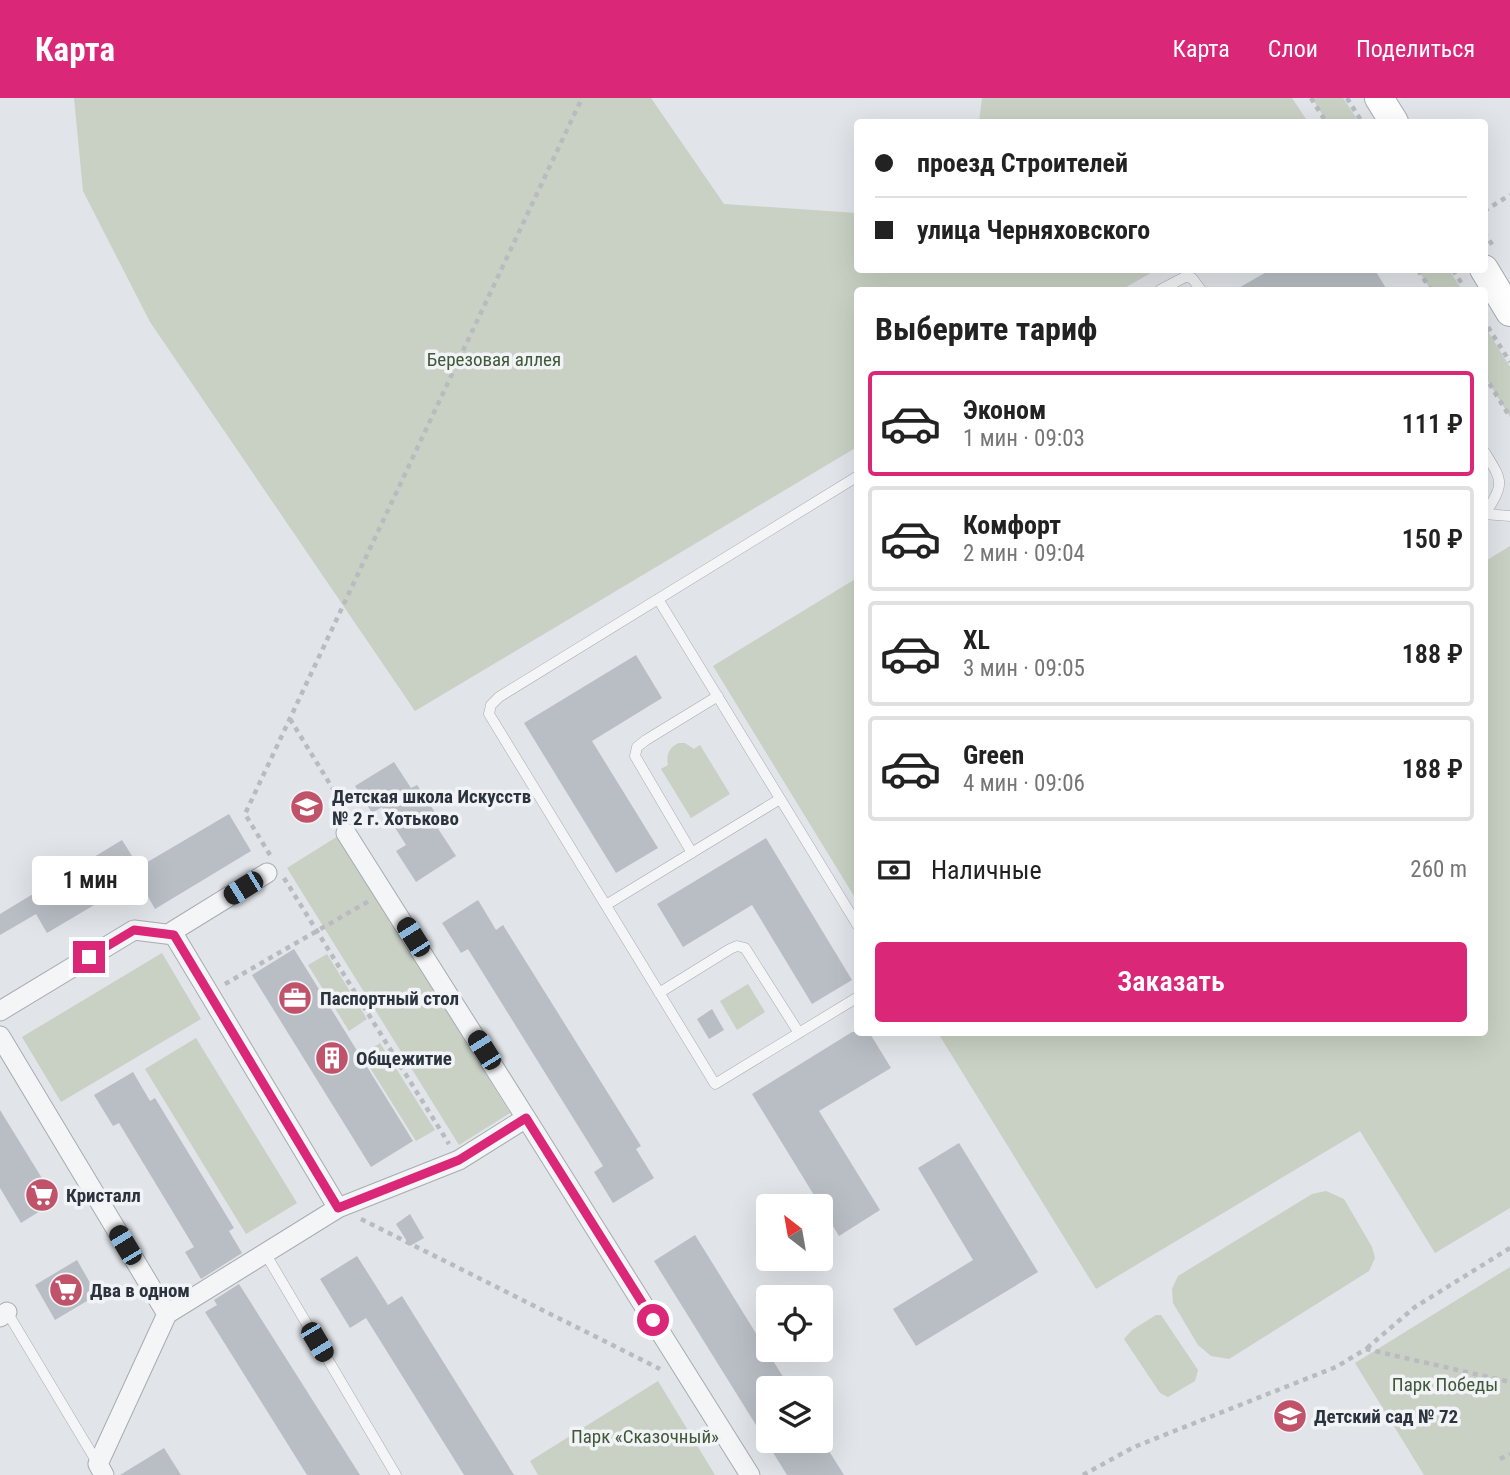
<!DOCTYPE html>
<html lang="ru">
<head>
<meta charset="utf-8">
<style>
  :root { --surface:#fff; --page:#f6f6f6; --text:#222; --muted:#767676; --line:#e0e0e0; --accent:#db2777 }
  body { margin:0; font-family:"Roboto Condensed",sans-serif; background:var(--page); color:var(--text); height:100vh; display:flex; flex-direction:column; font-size:26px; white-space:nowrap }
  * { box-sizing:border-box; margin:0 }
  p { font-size:23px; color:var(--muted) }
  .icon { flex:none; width:38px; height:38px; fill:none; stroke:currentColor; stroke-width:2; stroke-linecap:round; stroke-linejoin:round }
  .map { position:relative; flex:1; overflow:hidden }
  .panel { position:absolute; left:854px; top:189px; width:634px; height:749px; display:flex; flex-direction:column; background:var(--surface); border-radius:7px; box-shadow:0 7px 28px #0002 }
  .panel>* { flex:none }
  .banner { position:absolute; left:854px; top:21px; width:634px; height:154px; border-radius:7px; box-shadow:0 7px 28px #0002; display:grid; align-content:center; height:154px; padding:0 21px; background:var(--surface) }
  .needle { width:46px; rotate:329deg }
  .fabs { position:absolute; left:756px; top:1096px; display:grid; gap:14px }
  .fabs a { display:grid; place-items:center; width:77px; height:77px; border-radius:7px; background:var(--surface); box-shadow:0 7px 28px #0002; font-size:35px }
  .end { position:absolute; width:32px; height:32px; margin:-16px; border:9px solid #db2777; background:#fff; box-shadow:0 0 0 4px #fff }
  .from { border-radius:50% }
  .bubble { position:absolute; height:49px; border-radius:7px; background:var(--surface); box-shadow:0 7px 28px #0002; font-size:23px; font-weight:600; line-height:49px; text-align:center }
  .car { position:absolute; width:21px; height:42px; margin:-21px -10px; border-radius:9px; box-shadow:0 0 5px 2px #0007; background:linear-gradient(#222 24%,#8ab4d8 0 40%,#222 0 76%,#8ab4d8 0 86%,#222 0) }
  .banner b { display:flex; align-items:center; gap:24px; height:66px; font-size:26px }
  .banner b+b { border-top:2px solid var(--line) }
  .banner i { width:18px; height:18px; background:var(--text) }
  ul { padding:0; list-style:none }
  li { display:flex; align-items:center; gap:21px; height:105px; margin:0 14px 10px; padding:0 7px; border:4px solid var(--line); border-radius:7px }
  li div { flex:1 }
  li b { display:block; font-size:26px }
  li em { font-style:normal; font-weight:600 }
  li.on { border-color:var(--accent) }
  li>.icon { width:63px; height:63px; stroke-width:1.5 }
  h2 { padding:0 21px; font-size:32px; line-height:84px }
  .pay { display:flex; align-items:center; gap:18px; height:77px; padding:0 21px; font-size:26px }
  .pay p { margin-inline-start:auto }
  .cta { display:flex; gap:14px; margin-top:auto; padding:14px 21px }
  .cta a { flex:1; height:80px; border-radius:7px; background:var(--accent); color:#fff; font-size:28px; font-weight:600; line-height:80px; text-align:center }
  header { display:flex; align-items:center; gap:42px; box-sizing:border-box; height:98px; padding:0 35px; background:var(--accent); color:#fff }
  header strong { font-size:33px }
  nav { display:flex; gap:38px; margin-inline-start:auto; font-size:24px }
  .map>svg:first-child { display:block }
  .green { fill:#c8d1c3 }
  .building { fill:#b9bec5 }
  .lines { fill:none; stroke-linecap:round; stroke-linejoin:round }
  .lane-casing { stroke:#a7abb2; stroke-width:11 }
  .street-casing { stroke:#a7abb2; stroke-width:21 }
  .secondary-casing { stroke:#a7abb2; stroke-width:30 }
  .path { stroke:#b8bbc0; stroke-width:4.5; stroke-dasharray:5 5; stroke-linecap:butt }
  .lane { stroke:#f4f5f7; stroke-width:10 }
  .street { stroke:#f4f5f7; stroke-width:19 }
  .secondary { stroke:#fff; stroke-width:28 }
  .route { stroke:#db2777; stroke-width:9 }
  .labels { text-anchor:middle; stroke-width:7; stroke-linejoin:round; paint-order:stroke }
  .park-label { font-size:19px; fill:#41593a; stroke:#f1f3f6 }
  .poi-label { font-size:19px; font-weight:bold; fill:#2b333e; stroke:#f1f3f6; text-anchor:start }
</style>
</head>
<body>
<header>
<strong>Карта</strong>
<nav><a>Карта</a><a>Слои</a><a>Поделиться</a></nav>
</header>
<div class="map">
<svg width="1510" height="1377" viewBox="0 0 1510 1377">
  <rect width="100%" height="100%" fill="#e1e4e8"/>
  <path class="green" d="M74,0H651L724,106L857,115L858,172H1156L1121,192H858L857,349L415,613L150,224L83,93Z
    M982,0H1292L1308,24H979Z
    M1312,0H1343L1359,24H1327Z
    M1418,172H1449L1462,192H1431Z
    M1484,227L1510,269V319L1484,277Z
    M1510,448V1110L1435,1155L1360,1033L1096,1191L938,935L1484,934V464Z
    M857,480V803L713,568Z
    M679,645H685L694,651L700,647L730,696L691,720L661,671L668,667C666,657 669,649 679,645Z
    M338,738L510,1015L459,1047L287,770Z
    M162,855L201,921L61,1004L22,939Z
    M327,856L367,921L349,933L308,867Z
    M748,886L765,914L737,932L720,903Z
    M196,940L297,1105L246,1136L145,971Z
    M380,945L435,1032L416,1043L362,957Z
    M1326,1093L1344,1101L1372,1149L1375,1160L1369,1173L1229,1261L1211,1258L1198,1247L1173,1205L1172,1191L1178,1178L1312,1096Z
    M1510,1169V1377H1424L1355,1265Z
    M1156,1217H1161L1198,1272L1195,1283L1168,1299L1160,1295L1124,1241L1132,1232Z
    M658,1283L715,1377H538L530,1363Z"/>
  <path class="building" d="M1270,172H1375L1387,192H1235Z
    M636,557L662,600L592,643L658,750L616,775L524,625Z
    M394,664L411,690L417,687L440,722L435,726L456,758L416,784L396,753L406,747L382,709L372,715L355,688Z
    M229,716L251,753L155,811L138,781L47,835L36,816L0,837V816L122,742L139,769Z
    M766,740L852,882L812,906L752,807L683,849L657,806Z
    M478,802L496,832L503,827L641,1048L636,1051L654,1080L613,1105L594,1074L603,1068L468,851L461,855L442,825Z
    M294,851L413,1043L371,1069L252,877Z
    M712,911L724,932L709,941L697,921Z
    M852,934H869L891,970L819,1013L880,1112L839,1138L752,996Z
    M133,974L150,1003L155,1000L234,1130L229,1133L242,1155L201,1181L185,1154L194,1149L119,1025L113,1028L94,997Z
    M0,1012L56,1103L21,1125L0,1090Z
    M959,1045L1038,1174L916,1248L893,1211L973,1162L918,1070Z
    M410,1116L424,1140L410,1148L396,1126Z
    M695,1137L790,1290H768V1342H822L844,1377H787L654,1163Z
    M357,1158L388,1207L402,1198L514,1377H464L366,1220L350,1230L320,1181Z
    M77,1162L97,1197L55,1222L35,1187Z
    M239,1186L360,1377H307L205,1214L217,1207L214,1202Z
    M164,1350L181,1377H120Z"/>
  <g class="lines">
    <g class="lane-casing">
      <path id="lane" d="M1160,192L1185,179L1192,180L1201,192
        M1484,353C1503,384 1505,384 1485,416
        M858,378L499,599L491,607L489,616L715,986L858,899
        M1484,416L1510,418
        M658,501L858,828
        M692,755L635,658L637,649L646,642L718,598
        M606,807L780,701
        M659,895L730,851L737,848L745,850L799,935
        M265,1155L396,1377
        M7,1214L98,1366"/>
    </g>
    <g class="street-casing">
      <path id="street" d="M346,735L526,1020
        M174,837L173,833L267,775
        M0,913L134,832L174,837L338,1110
        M0,938L167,1216L98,1366L104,1377
        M167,1216L338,1110L459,1062L526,1020L750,1377
        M0,1219L7,1214"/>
    </g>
    <g class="secondary-casing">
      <path id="secondary" d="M1379,0L1394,24
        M1484,171L1510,214"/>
    </g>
    <path class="path" d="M1311,0L1326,24
      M1347,0L1362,24
      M1484,113L1510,97
      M1484,134L1493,148
      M1418,172L1431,192
      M1453,172L1462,186
      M1488,229L1510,264
      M1484,277L1510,319
      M290,621L349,717
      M270,757L245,716L582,0
      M284,780L449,1046
      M225,886L369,803
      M361,1121L660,1271
      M1367,1250L1415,1209L1510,1150
      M1500,1361L1510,1356
      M1083,1377L1134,1349L1336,1269L1366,1251L1510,1284"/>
    <use href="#lane" class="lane"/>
    <use href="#street" class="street"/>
    <use href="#secondary" class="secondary"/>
  </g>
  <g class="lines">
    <path class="route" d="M89,859L134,832L174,837L338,1110L459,1062L526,1020L653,1222"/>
  </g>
  <defs>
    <g id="school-disc" transform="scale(1.75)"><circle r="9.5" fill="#c0536a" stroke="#f1f3f6"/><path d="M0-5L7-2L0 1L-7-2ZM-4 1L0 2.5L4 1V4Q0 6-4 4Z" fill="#fff"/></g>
    <g id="office-disc" transform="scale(1.75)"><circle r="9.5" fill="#c0536a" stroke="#f1f3f6"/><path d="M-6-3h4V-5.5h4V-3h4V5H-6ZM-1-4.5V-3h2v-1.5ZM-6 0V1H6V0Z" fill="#fff"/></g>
    <g id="building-disc" transform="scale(1.75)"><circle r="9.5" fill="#c0536a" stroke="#f1f3f6"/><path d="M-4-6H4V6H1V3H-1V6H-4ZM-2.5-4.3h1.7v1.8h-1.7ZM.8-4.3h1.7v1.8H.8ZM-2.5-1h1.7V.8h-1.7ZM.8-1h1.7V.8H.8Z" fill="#fff"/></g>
    <g id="supermarket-disc" transform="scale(1.75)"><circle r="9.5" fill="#c0536a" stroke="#f1f3f6"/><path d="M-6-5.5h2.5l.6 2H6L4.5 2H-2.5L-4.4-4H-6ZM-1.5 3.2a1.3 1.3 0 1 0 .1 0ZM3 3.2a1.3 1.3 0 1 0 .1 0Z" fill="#fff"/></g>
  </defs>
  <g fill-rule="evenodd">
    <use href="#school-disc" x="307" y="709"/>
    <use href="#office-disc" x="295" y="900"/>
    <use href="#building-disc" x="332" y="960"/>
    <use href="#supermarket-disc" x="42" y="1097"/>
    <use href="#supermarket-disc" x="66" y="1192"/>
    <use href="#school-disc" x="1290" y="1318"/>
  </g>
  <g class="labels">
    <g class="park-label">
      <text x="494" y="268">Березовая аллея</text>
      <text x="1445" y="1293">Парк Победы</text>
      <text x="645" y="1345">Парк «Сказочный»</text>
    </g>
    <g class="poi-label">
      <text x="332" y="705">Детская школа Искусств<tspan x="332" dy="22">№ 2 г. Хотьково</tspan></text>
      <text x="320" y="907">Паспортный стол</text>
      <text x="356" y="967">Общежитие</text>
      <text x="66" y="1104">Кристалл</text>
      <text x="90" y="1199">Два в одном</text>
      <text x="1314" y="1325">Детский сад № 72</text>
    </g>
  </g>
</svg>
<div class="fabs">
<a><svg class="needle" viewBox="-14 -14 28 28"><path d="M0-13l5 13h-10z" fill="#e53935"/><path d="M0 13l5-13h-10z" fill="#767676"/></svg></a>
<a><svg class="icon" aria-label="locate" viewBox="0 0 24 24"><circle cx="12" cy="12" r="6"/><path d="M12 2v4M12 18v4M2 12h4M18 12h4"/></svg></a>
<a><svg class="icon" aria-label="layers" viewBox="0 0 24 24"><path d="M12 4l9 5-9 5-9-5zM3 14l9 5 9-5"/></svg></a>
</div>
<i class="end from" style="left:653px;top:1222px"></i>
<i class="end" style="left:89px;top:859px"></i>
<div class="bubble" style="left:32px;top:758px;width:116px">1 мин</div>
<i class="car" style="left:243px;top:790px;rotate:238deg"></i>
<i class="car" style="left:413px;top:839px;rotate:328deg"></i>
<i class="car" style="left:484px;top:952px;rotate:328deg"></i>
<i class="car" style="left:125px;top:1147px;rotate:329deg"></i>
<i class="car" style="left:317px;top:1244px;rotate:149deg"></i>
<div class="banner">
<b><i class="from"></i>проезд Строителей</b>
<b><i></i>улица Черняховского</b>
</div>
<section class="panel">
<h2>Выберите тариф</h2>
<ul>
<li class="on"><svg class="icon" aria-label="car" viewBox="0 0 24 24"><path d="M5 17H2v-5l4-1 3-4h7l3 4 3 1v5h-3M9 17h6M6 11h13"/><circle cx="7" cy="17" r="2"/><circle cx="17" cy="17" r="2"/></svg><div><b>Эконом</b><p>1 мин · 09:03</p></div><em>111 ₽</em></li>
<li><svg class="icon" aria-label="car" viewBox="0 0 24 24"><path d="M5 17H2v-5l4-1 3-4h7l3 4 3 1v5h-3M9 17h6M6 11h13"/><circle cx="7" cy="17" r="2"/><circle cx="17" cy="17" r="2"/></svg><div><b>Комфорт</b><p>2 мин · 09:04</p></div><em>150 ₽</em></li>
<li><svg class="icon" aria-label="car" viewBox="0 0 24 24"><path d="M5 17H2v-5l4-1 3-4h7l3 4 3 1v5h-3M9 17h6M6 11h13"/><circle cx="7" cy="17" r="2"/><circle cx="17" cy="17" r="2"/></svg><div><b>XL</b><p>3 мин · 09:05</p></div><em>188 ₽</em></li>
<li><svg class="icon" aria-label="car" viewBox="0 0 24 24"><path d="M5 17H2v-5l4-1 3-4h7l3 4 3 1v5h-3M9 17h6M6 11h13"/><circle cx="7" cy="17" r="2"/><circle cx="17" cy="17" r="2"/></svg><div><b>Green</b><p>4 мин · 09:06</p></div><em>188 ₽</em></li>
</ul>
<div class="pay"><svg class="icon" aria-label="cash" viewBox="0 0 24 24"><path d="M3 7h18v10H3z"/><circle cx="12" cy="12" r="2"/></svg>Наличные<p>260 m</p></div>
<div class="cta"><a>Заказать</a></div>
</section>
</div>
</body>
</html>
